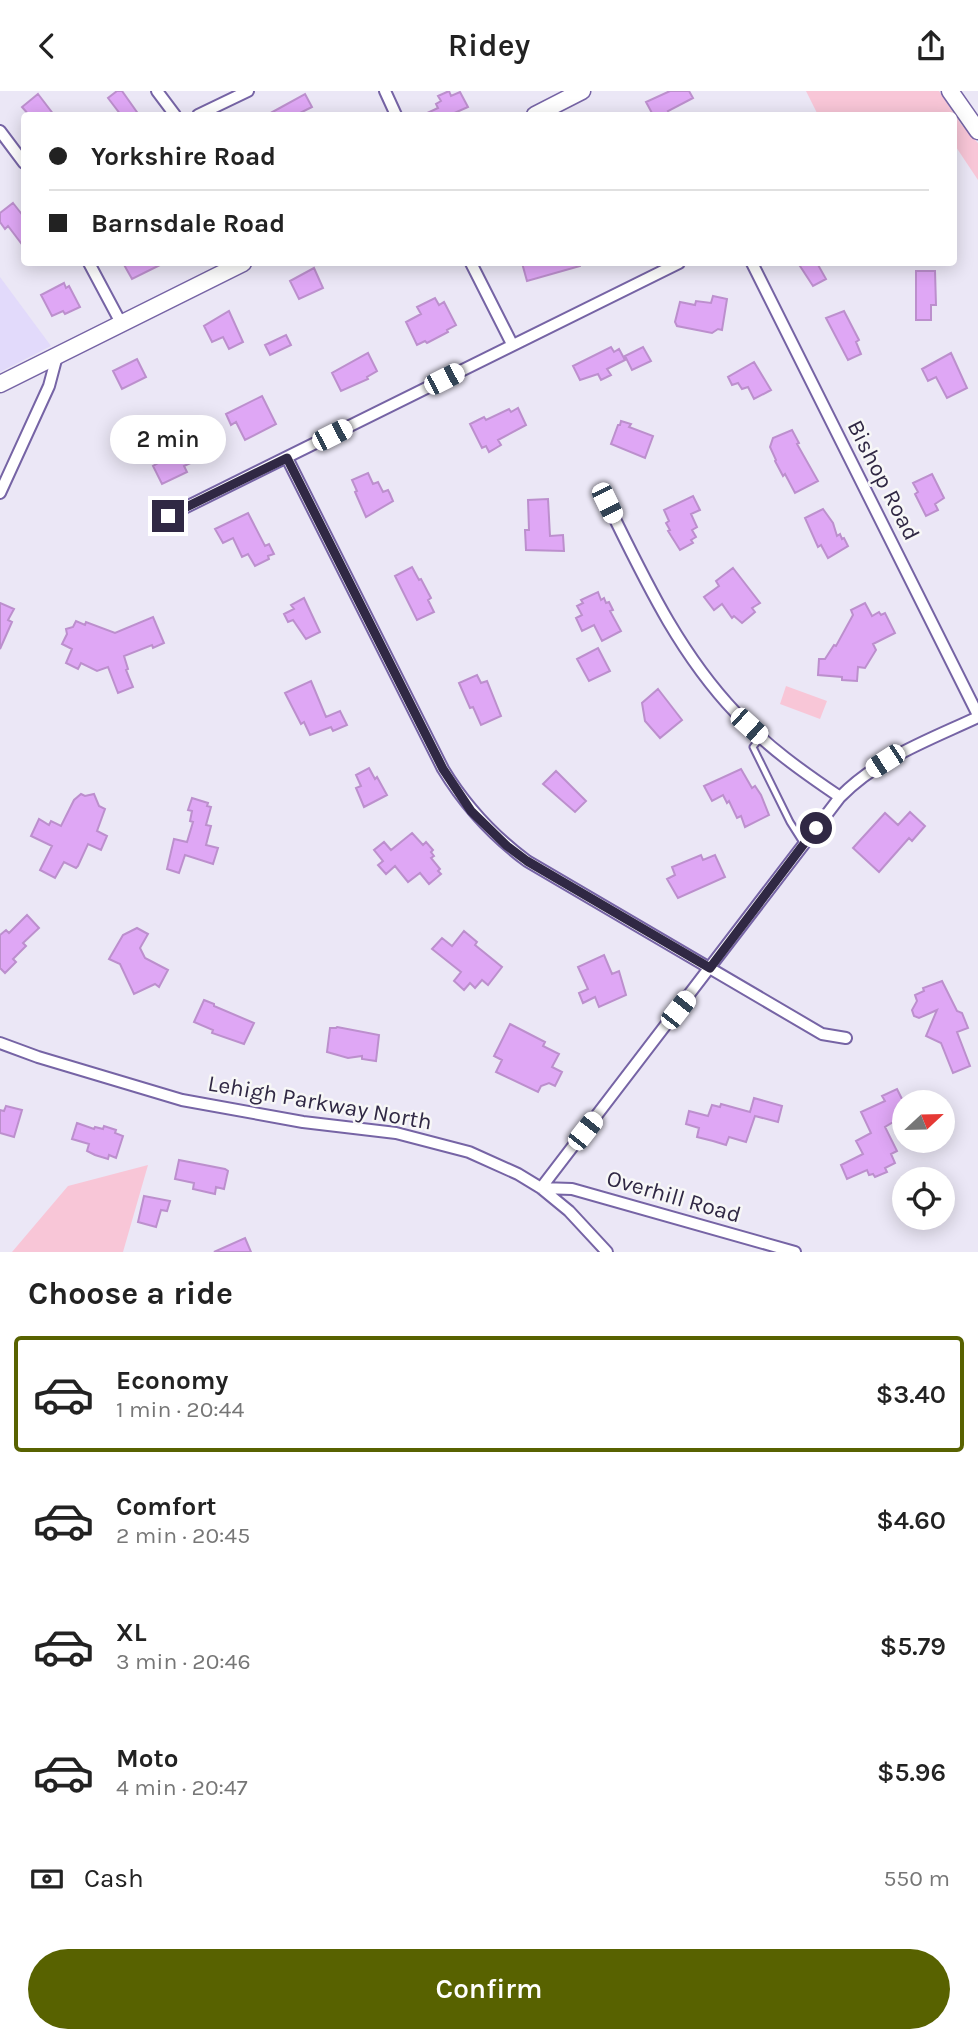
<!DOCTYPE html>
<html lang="en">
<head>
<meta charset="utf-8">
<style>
  :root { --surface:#fff; --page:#f6f6f6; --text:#222; --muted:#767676; --line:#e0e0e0; --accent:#586200 }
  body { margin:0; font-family:Karla,sans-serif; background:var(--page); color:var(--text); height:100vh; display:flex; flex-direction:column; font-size:26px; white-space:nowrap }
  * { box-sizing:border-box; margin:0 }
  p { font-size:23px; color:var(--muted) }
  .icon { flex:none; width:38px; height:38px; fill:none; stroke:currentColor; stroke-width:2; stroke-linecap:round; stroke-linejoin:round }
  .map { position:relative; height:1161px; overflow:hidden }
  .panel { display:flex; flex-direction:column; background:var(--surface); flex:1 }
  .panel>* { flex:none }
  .guide { position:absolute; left:21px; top:21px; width:936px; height:154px; border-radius:7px; box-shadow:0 4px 18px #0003; display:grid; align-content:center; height:154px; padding:0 28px; background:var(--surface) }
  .needle { width:46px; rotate:68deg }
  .controls { position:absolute; left:892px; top:999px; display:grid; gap:14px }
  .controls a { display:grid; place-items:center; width:63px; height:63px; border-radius:50%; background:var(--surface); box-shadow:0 4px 18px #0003; font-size:35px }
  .end { position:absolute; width:32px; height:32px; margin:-16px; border:9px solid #302844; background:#fff; box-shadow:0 0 0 4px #fff }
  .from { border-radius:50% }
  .bubble { position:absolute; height:49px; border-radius:24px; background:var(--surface); box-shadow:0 4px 18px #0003; font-size:23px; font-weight:600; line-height:49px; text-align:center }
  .car { position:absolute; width:21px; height:42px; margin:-21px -10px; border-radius:9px; box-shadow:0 0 5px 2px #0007; background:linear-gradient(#fff 24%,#345 0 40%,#fff 0 76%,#345 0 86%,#fff 0) }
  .guide b { display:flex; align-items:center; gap:24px; height:66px; font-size:26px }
  .guide b+b { border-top:2px solid var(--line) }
  .guide i { width:18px; height:18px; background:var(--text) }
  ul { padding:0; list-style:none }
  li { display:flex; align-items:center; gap:21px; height:116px; margin:0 14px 10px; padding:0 14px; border:4px solid transparent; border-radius:7px }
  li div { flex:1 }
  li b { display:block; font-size:26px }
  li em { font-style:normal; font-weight:600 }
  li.current { border-color:var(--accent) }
  li>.icon { width:63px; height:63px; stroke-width:1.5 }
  h2 { padding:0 28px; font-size:32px; line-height:84px }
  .pay { display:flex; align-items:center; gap:18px; height:77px; padding:0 28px; font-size:26px }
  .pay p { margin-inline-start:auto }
  .button { display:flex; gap:14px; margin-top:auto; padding:14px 28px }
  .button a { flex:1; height:80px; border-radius:42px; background:var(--accent); color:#fff; font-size:28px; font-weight:600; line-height:80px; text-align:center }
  header { display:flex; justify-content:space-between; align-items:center; height:91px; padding:0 28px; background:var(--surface); font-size:32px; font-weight:600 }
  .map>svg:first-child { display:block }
  .built { fill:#e2dafb }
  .green { fill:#f8c6d7 }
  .building { fill:#dfa7f5; stroke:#bc8fcd; stroke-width:2 }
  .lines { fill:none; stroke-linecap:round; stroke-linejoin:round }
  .lane-casing { stroke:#7664a5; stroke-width:9 }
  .street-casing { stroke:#7664a5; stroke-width:14 }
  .secondary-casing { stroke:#7664a5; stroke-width:19 }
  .lane { stroke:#fff; stroke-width:5 }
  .street { stroke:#fff; stroke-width:10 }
  .secondary { stroke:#fff; stroke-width:16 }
  .route { stroke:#302844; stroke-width:9 }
  .labels { text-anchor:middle; stroke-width:5; stroke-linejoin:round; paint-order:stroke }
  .street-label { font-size:23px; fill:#302844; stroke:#f7f7f7 }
</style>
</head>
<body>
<header><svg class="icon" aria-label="back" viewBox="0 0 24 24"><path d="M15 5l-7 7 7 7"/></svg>Ridey<svg class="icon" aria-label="share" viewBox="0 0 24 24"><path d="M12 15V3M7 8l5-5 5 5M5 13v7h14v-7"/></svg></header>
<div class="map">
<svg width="978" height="1161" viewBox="0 0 978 1161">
  <rect width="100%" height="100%" fill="#ebe7f6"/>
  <path class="built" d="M0,186L51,255L0,281Z"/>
  <path class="green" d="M806,0H939L961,33L978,52V89L954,53V24H818Z
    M786,595L827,610L820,628L780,613Z
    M148,1074L123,1161H12L68,1095Z"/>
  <path class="building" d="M117,0H122L139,24H121L108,7Z
    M449,0L451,5L460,1L468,16L450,24H423L438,17L436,13L441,10L438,5Z
    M670,0H689L693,7L668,20L671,24H653L646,11Z
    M38,3L54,24H29L22,16Z
    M305,3L312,16L296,24H267Z
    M13,112L24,126V156L8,135L5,138L0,131V122Z
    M123,172H164L132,188Z
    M522,172H580V175L527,190Z
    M798,172H817L826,188L813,195Z
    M314,177L323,197L299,208L290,190Z
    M916,180H935L936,214H931V229H916Z
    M64,192L66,197L69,195L80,216L65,223L63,220L52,225L41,204Z
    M713,205L727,208L722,239L718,238L712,242L677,235L675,231L680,211L695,214L696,210L711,212Z
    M435,207L439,214L444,211L456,234L447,239L448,241L427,252L425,250L417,254L406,231L421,223L417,216Z
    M229,220L243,251L229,258L223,246L212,251L204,235Z
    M844,220L859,249L856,251L861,263L848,269L826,227Z
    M286,244L291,254L270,264L265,254Z
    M611,256L614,261L619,258L625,269L607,278L611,284L601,289L598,283L580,289L573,275Z
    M643,256L651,270L632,279L625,265Z
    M368,262L377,280L367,286L368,288L341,300L332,282Z
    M951,262L967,297L947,307L936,286L928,290L922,278Z
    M137,268L146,286L122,298L113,280Z
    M754,271L771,299L754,308L748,296L742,298L738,292L732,294L728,286Z
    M262,305L276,333L245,349L236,331L231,334L226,323Z
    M518,317L526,334L498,349L501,354L489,361L486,355L482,357L470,333L484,326L486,329L509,318L511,321Z
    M621,330L631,333L629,336L653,345L645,367L611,353L618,334H620Z
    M792,339L799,352L797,353L818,390L795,402L785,383L783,385L775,370L776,369L770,356L773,347Z
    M164,355L165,358L173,355L177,362L189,357L195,370L184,375L187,381L162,393L153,375L158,372L152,360Z
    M368,382L373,393L378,391L383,401L388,399L390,403L393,410L366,426L355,401L357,400L352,389Z
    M932,383L944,407L935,413L938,419L926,425L915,403L918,401L913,392Z
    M693,405L700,419L691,423L697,436L692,439L696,446L691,449L693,452L680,459L668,440L670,439L666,432L669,430L664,419Z
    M548,408L550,445L563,444L564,460L526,459L525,439H529L528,409Z
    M823,418L833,432L837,445L840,443L842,448L844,447L848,455L828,467L821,454L818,456L805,427Z
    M248,422L265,455L269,453L274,463L268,465L269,468L255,475L248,463L242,466L233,447L223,452L215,438Z
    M412,476L419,489L421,488L431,507L428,509L434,521L417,529L395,485Z
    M733,477L760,512L752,517L755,521L742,532L734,525L732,527L722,513L714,519L704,506L719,495L716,490Z
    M598,501L601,509L604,507L606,512L609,511L613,519L610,520L621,540L602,550L594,534L582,540L576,527L582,524L577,515L583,512L581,509Z
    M304,507L320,541L306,548L293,529L288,531L284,523L294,518L291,514Z
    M0,512L14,518L8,529L12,531L0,558Z
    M865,512L872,525L879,521L881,524L885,522L895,542L873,553L876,559L865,577L858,576L857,590L842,589V586L818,584L819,568H825L834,554L836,555L853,524L851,519Z
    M153,526L164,552L153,557L152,554L124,565L128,578L126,579L133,596L118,602L108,576L97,580L81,572L78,578L66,572L72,558L62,553L67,543L66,538L73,536L76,530L85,534L86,531L115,542Z
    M598,557L610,580L589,590L577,568Z
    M477,584L481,592L487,590L501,625L481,634L473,616L470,617L459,592Z
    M311,590L326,626L340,620L347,634L333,640L331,636L310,644L304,631L301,633L285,602Z
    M658,598L682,629L660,647L645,630L642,612Z
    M369,677L375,688L377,686L387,704L364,716L356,697L361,695L356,684Z
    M741,678L752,697L755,695L761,704L769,724L745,736L741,725L737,727L729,710L727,712L723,704L712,710L704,695Z
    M556,680L586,710L575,721L543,693Z
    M81,703L85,705L94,703L99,715L105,718L97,740L107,745L101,759L88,753L78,775L76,777L64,771L55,787L40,779L52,755L31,745L39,728L49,734L51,730L61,735L74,709Z
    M192,707L208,712L207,715L211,716L206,734L211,735L206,754L218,757L213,773L185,764L179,782L167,778L174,748L187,751L193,731L190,730L192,720L188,719Z
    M910,721L925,735L912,750L909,747L879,781L853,757L885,722L898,734Z
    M412,742L423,754L426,751L433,759L431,761L434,765L431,767L440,778L438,780L441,783L429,793L420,782L408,791L395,775L386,783L378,774L383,770L374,759L384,751L391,759Z
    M701,764L703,769L715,764L725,786L678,807L667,788L675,784L672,776Z
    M27,824L39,837L23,852L26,855L13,868L16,871L5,882L0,877V844L6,839L9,842Z
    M137,837L148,843L140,857L145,867L168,879L159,896L155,893L134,903L120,873L109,868L123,844Z
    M464,840L477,851L475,854L502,876L488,894L482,889L475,897L470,892L464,899L454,890L461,881L432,858L442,847L452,855Z
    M604,864L612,883L619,880L626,904L599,916L595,906L583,912L579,902L588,898L578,876Z
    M942,890L957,920L962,922L968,937L957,941L970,975L953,982L941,952L926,945L937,919L919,927L914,925L912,919L917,910L915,904L924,900L923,897Z
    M204,909L214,913V915L254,932L244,953L212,942L213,939L194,931Z
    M510,933L545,951L543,955L559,963L552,976L562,981L555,995L549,992L541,995L538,1001L496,981L502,969L494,965Z
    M337,936L379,944L376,970L362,968V965L348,967L327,961L330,937H336Z
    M897,998L905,1014V1024L885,1036L897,1060L891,1063L895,1072L885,1077L887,1081L875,1086L873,1083L869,1084L867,1079L847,1088L841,1074L863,1063L856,1050L871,1042L861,1021L885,1010L882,1005Z
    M754,1007L782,1015L778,1031L755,1025L746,1051L729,1046L726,1054L713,1050L697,1046L699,1037L686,1033L689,1020L708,1025L712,1014L720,1016L721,1013L750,1021Z
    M6,1015L22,1019L14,1046L0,1042V1019L4,1020Z
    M77,1032L94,1038L95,1036L103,1038L104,1035L116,1039L115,1042L123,1045L116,1067L109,1064L108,1068L95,1064L87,1060L89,1053L72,1048Z
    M179,1069L225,1078L228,1080L224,1098L216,1096L215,1103L193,1098L194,1092L175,1088Z
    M144,1105L170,1110L167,1120L161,1119L156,1136L138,1131Z
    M245,1147L251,1161H214Z"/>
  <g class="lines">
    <g class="lane-casing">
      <path id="lane" d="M761,646L753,656L790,731L804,753"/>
    </g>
    <g class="street-casing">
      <path id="street" d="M157,0L175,24
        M385,0L396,24
        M198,24L248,0
        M0,40L24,72
        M89,172L121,232
        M471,172L512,253
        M752,172L978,624
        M287,367L443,678C466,716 492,744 527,770L822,943L846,947
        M0,402L49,295L57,265
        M607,412C644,487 678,561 736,622C766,655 803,681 840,706
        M168,425L679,172
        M0,952L38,966L182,1009L303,1031L396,1042L469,1061L518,1083L541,1097L569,1120L607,1161
        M541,1097L840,706C878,667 929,649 978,626
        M541,1097L572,1098L795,1161"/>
    </g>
    <g class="secondary-casing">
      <path id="secondary" d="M950,0L978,40
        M535,24L582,0
        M0,293L243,172"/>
    </g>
    <use href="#lane" class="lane"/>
    <use href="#street" class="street"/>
    <use href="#secondary" class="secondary"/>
  </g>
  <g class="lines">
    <path class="route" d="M168,425L287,367L443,678L471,720L507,755L527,770L710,877L816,737"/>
  </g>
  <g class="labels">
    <g class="street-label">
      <text transform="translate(884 389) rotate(63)" y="8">Bishop Road</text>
      <text transform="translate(320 1011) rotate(10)" y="8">Lehigh Parkway North</text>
      <text transform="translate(674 1105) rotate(16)" y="8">Overhill Road</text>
    </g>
  </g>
</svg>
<div class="controls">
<a><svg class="needle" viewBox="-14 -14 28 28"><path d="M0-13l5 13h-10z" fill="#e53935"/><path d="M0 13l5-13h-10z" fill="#767676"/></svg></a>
<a><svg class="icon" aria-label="locate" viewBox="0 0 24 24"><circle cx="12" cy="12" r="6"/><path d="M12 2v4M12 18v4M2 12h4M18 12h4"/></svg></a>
</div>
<i class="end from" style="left:816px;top:737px"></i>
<i class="end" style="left:168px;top:425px"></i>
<div class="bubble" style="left:110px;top:324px;width:116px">2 min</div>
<i class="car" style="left:444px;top:288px;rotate:63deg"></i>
<i class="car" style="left:332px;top:344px;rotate:63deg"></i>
<i class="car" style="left:607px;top:412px;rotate:154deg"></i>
<i class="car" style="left:749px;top:635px;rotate:132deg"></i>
<i class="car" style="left:885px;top:670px;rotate:237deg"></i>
<i class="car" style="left:678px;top:919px;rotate:38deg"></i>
<i class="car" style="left:585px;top:1040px;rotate:38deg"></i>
<div class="guide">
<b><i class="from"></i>Yorkshire Road</b>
<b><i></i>Barnsdale Road</b>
</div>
</div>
<section class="panel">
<h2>Choose a ride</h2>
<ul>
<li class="current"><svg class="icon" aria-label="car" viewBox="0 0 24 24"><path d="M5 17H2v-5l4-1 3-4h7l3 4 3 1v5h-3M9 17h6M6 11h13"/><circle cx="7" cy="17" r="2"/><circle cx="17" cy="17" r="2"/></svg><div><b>Economy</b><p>1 min · 20:44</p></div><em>$3.40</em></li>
<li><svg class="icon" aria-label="car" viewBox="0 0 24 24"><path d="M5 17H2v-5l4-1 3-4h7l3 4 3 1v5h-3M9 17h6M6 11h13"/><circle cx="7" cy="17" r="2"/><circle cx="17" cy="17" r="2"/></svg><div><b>Comfort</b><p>2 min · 20:45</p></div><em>$4.60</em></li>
<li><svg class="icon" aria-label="car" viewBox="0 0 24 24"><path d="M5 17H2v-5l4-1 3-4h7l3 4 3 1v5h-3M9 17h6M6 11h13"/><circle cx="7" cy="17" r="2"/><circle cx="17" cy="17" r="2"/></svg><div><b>XL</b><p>3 min · 20:46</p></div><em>$5.79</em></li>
<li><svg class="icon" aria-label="car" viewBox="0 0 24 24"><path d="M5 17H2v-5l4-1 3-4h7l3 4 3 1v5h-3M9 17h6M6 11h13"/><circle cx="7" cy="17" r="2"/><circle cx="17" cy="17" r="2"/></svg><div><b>Moto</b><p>4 min · 20:47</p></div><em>$5.96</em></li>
</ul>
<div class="pay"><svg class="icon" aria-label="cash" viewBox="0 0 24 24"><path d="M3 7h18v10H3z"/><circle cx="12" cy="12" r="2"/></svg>Cash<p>550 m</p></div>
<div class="button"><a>Confirm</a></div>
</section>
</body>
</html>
